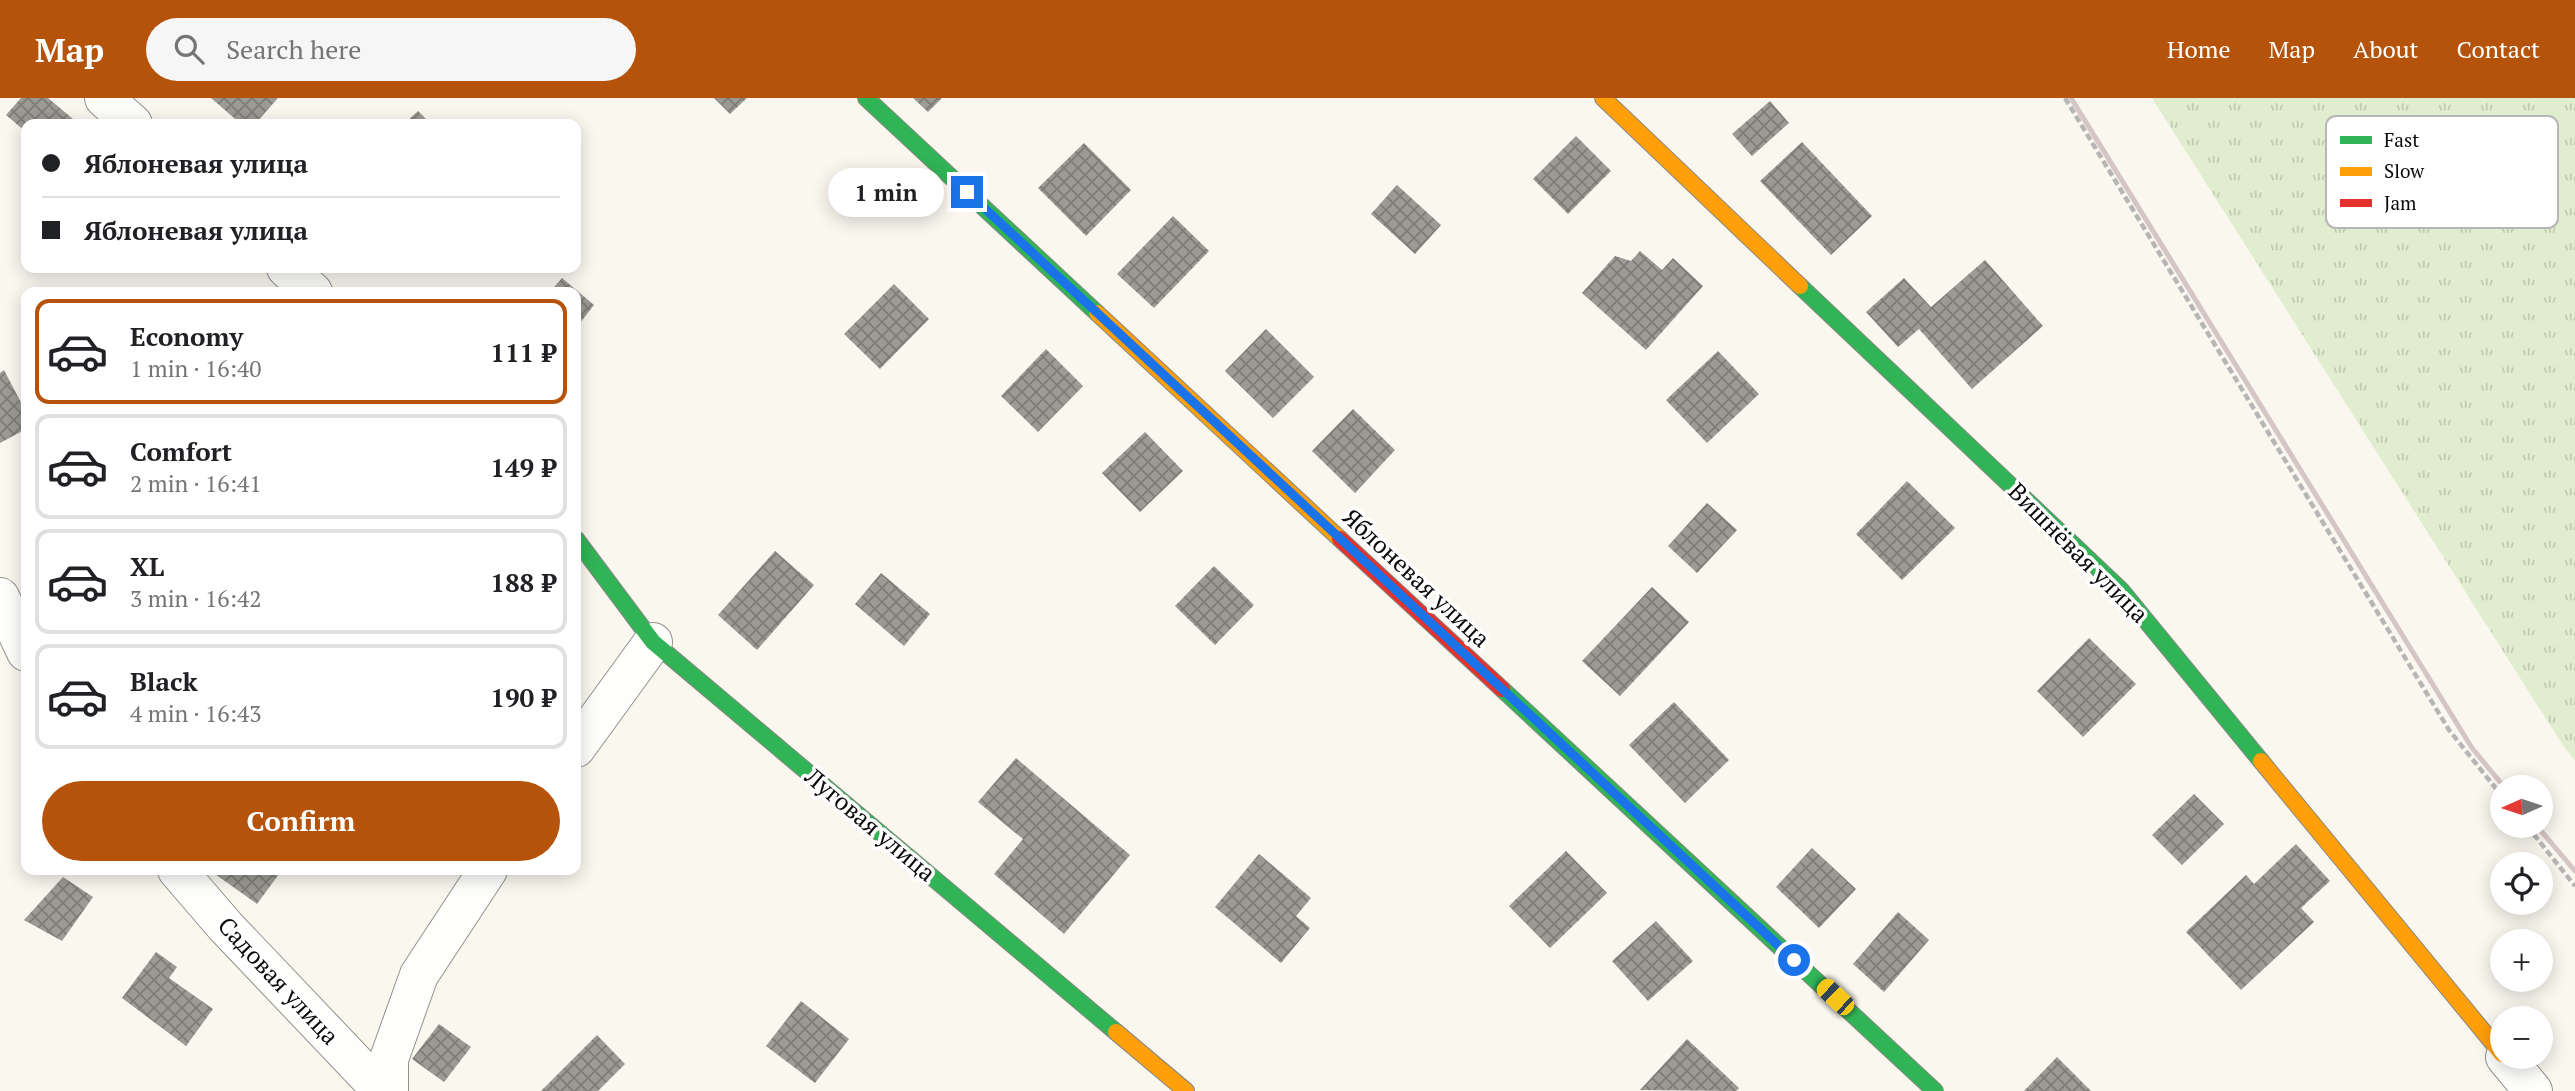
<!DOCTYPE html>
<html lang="en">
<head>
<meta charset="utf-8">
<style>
  :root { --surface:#fff; --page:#f6f6f6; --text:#202124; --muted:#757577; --line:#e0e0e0; --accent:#b45309 }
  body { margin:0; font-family:"PT Serif",serif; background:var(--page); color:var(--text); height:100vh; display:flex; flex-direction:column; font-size:26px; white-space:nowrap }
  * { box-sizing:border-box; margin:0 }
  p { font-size:23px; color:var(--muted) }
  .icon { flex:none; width:38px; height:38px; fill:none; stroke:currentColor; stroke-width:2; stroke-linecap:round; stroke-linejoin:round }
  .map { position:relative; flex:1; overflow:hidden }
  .sheet { position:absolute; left:21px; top:189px; width:560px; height:588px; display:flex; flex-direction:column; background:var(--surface); border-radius:14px; box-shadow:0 4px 18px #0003 }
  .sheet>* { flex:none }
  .guide { position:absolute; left:21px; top:21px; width:560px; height:154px; border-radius:14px; box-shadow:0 4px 18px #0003; display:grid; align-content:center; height:154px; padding:0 21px; background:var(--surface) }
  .needle { width:46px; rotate:267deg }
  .tools { position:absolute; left:2490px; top:677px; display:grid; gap:14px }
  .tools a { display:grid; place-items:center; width:63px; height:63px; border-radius:50%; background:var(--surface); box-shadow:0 4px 18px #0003; font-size:35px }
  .end { position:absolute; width:32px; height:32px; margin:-16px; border:9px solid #1a73e8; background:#fff; box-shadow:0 0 0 4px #fff }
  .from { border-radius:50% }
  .bubble { position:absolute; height:49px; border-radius:24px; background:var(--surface); box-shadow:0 4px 18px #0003; font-size:23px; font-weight:700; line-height:49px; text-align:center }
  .car { position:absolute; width:21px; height:42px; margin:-21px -10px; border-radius:9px; box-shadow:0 0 5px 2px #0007; background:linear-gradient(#f5c518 24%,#345 0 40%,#f5c518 0 76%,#345 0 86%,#f5c518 0) }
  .guide b { display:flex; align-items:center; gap:24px; height:66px; font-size:26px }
  .guide b+b { border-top:2px solid var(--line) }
  .guide i { width:18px; height:18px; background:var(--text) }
  ul { padding:12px 0 0; list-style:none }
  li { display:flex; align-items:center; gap:21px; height:105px; margin:0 14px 10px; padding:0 7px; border:4px solid var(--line); border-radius:14px }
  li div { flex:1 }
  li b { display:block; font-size:26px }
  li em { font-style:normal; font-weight:700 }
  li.on { border-color:var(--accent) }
  li>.icon { width:63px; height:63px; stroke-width:1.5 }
  .button { display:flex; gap:14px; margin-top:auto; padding:14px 21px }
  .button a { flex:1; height:80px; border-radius:42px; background:var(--accent); color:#fff; font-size:28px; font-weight:700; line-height:80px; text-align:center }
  header { display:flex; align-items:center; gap:42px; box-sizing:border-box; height:98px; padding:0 35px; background:var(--accent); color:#fff }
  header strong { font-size:33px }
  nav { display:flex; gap:38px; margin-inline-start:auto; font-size:24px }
  .search { width:490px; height:63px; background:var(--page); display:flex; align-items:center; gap:18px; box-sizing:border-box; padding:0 24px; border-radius:38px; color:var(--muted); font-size:26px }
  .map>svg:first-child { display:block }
  .grass { fill:url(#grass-tufts) }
  .building { fill:url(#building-cross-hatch) }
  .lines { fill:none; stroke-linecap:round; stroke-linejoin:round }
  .street-casing { stroke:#92918d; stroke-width:40 }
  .fast-casing { stroke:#888783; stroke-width:18 }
  .slow-casing { stroke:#888783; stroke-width:18 }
  .jam-casing { stroke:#888783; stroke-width:18 }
  .path { stroke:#b7b6b5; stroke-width:4.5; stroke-dasharray:7 3.5; stroke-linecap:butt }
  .street { stroke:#fefefc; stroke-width:38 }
  .fast { stroke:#30b455; stroke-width:16 }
  .slow { stroke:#ff9f0a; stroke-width:16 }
  .jam { stroke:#e5322d; stroke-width:16 }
  .rail { stroke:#d5c5c4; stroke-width:5 }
  .route { stroke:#1a73e8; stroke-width:9 }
  .labels { text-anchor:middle; stroke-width:7; stroke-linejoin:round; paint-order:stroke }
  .street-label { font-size:24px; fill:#0a0a0a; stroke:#fff }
  .key { fill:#fff; stroke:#b6b6b6; stroke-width:2 }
  .key-label { font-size:19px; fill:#0a0a0a }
</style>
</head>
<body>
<header>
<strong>Map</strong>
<div class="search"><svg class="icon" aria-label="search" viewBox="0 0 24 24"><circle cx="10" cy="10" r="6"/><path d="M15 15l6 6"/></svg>Search here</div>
<nav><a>Home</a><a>Map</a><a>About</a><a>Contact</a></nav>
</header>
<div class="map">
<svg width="2575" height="993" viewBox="0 0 2575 993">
  <defs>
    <pattern id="grass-tufts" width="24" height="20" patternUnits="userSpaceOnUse" patternTransform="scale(1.75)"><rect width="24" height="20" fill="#e1edcf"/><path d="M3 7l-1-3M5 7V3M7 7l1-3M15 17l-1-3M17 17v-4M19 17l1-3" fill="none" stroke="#c0cab0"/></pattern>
    <pattern id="building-cross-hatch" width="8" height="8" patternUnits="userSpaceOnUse" patternTransform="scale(1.75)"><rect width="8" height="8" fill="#9c9a94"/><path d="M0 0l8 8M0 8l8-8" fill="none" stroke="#7d7c77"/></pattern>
  </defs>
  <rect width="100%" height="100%" fill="#f9f7ee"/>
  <path class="grass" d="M2152,0H2575V663L2562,646Z"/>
  <path class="building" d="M21,0H48L79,26H26V34L6,17Z
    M211,0H278L255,26H241Z
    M714,0H747L730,16Z
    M913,0H942L928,14Z
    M1770,3L1789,25L1752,58L1732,36Z
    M418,13L431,26H404Z
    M1576,38L1611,73L1568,116L1533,81Z
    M1802,44L1872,118L1831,157L1760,83Z
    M1084,45L1131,92L1086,138L1038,90Z
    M1397,87L1441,127L1415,156L1371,116Z
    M1173,118L1209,153L1154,210L1117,176Z
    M1640,153L1662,172L1673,160L1703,188L1646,252L1582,195L1615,158L1631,163Z
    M1985,162L2043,228L1972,291L1919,231L1898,249L1866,214L1904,180L1931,209Z
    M562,180L594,207L576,230V194H550Z
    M894,186L929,221L880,271L844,236Z
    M1266,231L1314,279L1273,320L1225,273Z
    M1046,251L1083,288L1038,334L1001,298Z
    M1718,253L1759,296L1707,345L1666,302Z
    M4,272L26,314V331L0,345V275Z
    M1353,311L1395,352L1355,395L1312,353Z
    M1145,334L1183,373L1140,414L1102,375Z
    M1907,383L1955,430L1902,482L1856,436Z
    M1707,405L1737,432L1697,475L1668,448Z
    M775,453L814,487L757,552L718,517Z
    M1214,468L1254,507L1215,547L1175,508Z
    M881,475L930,516L904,548L855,506Z
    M1652,489L1689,524L1620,598L1582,563Z
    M2089,540L2136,586L2083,639L2037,593Z
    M1674,604L1729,662L1685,705L1629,647Z
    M1016,660L1130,757L1064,836L994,776L1023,741L978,704Z
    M2194,696L2224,726L2182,767L2152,737Z
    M2296,746L2330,783L2301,810L2314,824L2241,892L2186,834L2246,777L2254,786Z
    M1812,750L1856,791L1819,830L1776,789Z
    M1566,753L1607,795L1550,850L1509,808Z
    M1259,756L1311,800L1296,818L1310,830L1281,865L1215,809Z
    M218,772H282L257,806L215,776Z
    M63,779L93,799L62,843L24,822Z
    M1898,814L1929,842L1884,894L1853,866Z
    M1656,823L1693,863L1648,903L1612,863Z
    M156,854L177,869L169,880L213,911L186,948L122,900Z
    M801,903L849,941L815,985L766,948Z
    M439,926L471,949L444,984L412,961Z
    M597,937L625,966L598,993H541Z
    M1687,941L1739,990L1736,993L1640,992Z
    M2057,959L2091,993H2024Z"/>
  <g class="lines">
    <g class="street-casing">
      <path id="street" d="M104,0L133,26
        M286,170L313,194
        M0,499L26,554
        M576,650L653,544
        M177,772L226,829L382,993
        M2505,959L2533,993
        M389,993V961L419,877L488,772"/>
    </g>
    <g class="fast-casing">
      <path id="fast" d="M866,0L1097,215
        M1800,188L2121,492L2261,663
        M576,441L653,544L1116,934
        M1502,591L1935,993"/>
    </g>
    <g class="slow-casing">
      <path id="slow" d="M1603,0L1800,188
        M1097,215L1340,441
        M2261,663L2502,956
        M1116,934L1186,993"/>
    </g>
    <g class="jam-casing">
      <path id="jam" d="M1340,441L1502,591"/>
    </g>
    <path class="path" d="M2065,0L2449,632L2502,698
      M2527,728L2575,788"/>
    <use href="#street" class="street"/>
    <use href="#fast" class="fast"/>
    <use href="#slow" class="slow"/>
    <use href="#jam" class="jam"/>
    <path class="rail" d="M2071,0L2472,650L2505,690
      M2537,728L2575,773"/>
  </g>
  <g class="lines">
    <path class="route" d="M967,94L1794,862"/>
  </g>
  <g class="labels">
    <g class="street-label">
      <text transform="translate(2078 455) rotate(45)" y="8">Вишнёвая улица</text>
      <text transform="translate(1416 480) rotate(43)" y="8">Яблоневая улица</text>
      <text transform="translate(870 727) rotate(40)" y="8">Луговая улица</text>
      <text transform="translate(278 883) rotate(47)" y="8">Садовая улица</text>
    </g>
  </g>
  <rect x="2326" y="18" width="232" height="112" rx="10" class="key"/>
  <rect x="2340" y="38" width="32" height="8" fill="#30b455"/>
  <rect x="2340" y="69" width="32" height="9" fill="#ff9f0a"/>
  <rect x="2340" y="101" width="32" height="8" fill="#e5322d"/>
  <g class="key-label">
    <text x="2384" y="49">Fast</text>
    <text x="2384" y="80">Slow</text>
    <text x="2384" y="112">Jam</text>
  </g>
</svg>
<div class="tools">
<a><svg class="needle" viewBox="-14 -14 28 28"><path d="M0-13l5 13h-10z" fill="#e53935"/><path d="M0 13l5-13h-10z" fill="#757577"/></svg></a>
<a><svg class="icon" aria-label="locate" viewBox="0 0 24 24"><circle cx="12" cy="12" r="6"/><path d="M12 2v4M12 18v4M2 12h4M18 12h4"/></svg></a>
<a>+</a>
<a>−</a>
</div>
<i class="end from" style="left:1794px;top:862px"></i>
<i class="end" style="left:967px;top:94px"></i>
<div class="bubble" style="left:828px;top:70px;width:116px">1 min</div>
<i class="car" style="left:1835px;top:899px;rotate:313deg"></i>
<div class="guide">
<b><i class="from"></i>Яблоневая улица</b>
<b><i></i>Яблоневая улица</b>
</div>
<section class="sheet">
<ul>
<li class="on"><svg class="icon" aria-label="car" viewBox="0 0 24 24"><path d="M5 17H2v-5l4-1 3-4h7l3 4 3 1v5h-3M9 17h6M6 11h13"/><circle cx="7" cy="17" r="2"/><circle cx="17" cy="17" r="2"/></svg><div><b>Economy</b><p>1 min · 16:40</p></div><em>111 ₽</em></li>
<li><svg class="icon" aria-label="car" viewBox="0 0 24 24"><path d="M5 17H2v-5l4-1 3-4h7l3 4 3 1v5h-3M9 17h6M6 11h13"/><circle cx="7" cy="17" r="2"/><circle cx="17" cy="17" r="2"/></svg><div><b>Comfort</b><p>2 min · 16:41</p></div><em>149 ₽</em></li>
<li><svg class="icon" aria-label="car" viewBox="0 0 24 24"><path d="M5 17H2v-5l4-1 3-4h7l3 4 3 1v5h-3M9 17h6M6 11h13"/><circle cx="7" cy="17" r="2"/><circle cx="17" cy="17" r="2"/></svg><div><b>XL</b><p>3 min · 16:42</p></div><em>188 ₽</em></li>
<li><svg class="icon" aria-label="car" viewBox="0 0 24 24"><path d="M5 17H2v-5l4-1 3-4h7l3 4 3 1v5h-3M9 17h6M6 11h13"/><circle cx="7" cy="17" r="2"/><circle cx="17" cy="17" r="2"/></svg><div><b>Black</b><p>4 min · 16:43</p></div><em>190 ₽</em></li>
</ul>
<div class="button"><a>Confirm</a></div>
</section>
</div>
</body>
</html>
